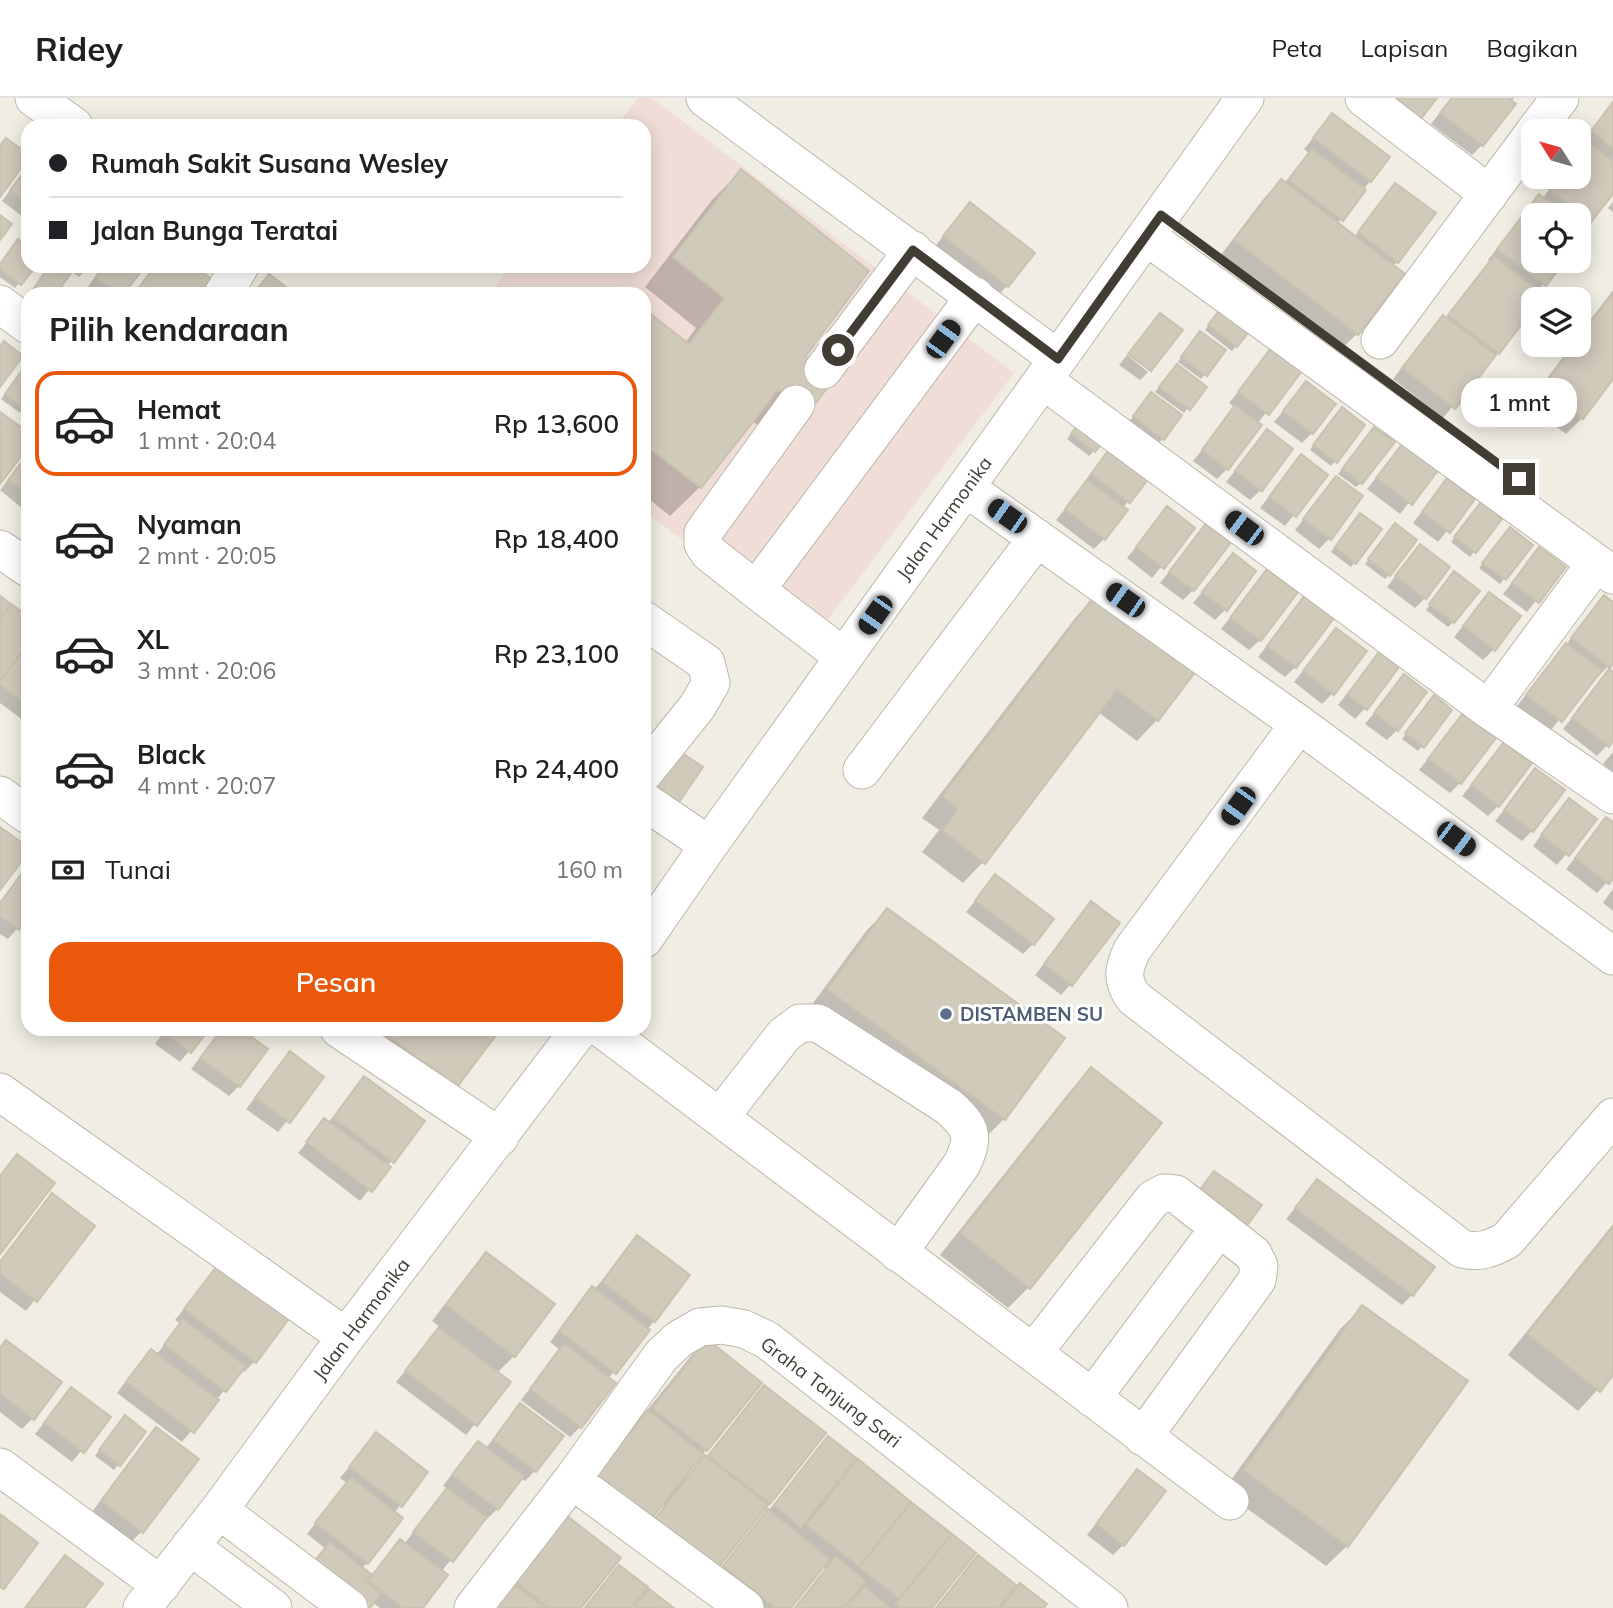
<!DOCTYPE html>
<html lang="id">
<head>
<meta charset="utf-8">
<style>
  :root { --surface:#fff; --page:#f6f6f6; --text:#202124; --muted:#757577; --line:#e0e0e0; --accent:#ea580c }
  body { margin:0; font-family:Mulish,sans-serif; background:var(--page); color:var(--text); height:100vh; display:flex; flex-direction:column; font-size:26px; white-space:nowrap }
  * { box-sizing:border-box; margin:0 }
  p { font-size:23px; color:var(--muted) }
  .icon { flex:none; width:38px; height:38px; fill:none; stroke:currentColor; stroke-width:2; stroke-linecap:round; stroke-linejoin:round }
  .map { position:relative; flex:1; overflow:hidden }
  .panel { position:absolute; left:21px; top:189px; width:630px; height:749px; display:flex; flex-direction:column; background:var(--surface); border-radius:21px; box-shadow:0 4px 18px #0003 }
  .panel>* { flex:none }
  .guide { position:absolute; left:21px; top:21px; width:630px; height:154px; border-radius:21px; box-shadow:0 4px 18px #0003; display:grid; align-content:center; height:154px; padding:0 28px; background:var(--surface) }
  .needle { width:46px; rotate:307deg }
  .controls { position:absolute; left:1521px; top:21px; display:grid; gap:14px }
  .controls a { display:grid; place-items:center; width:70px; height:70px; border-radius:14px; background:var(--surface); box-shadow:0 4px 18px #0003; font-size:35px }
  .end { position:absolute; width:32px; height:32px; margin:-16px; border:9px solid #413d35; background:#fff; box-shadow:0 0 0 4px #fff }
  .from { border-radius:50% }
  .bubble { position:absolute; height:49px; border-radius:21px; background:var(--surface); box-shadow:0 4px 18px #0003; font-size:23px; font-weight:600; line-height:49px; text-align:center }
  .car { position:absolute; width:21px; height:42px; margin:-21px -10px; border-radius:9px; box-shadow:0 0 5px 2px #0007; background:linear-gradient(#222 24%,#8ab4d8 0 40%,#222 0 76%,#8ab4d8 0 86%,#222 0) }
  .guide b { display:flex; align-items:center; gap:24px; height:66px; font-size:26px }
  .guide b+b { border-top:2px solid var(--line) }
  .guide i { width:18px; height:18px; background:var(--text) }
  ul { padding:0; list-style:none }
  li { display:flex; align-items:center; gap:21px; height:105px; margin:0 14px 10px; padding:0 14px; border:4px solid transparent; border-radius:21px }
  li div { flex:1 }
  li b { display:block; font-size:26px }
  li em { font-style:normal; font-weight:600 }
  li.on { border-color:var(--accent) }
  li>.icon { width:63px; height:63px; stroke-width:1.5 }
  h2 { padding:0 28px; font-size:32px; line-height:84px }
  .pay { display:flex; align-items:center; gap:18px; height:77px; padding:0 28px; font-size:26px }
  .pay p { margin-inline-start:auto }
  .button { display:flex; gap:14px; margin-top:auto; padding:14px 28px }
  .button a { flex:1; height:80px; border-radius:21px; background:var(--accent); color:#fff; font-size:28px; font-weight:600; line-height:80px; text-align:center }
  header { display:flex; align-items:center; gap:42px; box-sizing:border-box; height:98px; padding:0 35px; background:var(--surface); border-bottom:2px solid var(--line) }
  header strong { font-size:33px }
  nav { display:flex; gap:38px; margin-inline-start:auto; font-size:24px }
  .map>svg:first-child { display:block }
  .medical { fill:#f0ddd8 }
  .shadow { fill:#0003 }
  .building { fill:#d0cabb; stroke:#cac2af; stroke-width:2 }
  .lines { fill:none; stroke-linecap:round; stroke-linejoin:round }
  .minor-casing { stroke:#bdb8ab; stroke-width:39 }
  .minor { stroke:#fff; stroke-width:37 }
  .route { stroke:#413d35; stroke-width:9 }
  .service-dot { fill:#5c6f8a; stroke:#fff; stroke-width:2.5 }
  .labels { text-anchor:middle; stroke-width:6; stroke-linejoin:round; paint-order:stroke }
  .street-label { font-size:19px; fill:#413d35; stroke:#fff }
  .service-label { font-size:19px; font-weight:bold; fill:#4e5e75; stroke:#fff; text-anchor:start }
</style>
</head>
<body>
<header>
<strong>Ridey</strong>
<nav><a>Peta</a><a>Lapisan</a><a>Bagikan</a></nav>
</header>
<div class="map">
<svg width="1613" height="1510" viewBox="0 0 1613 1510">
  <rect width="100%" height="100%" fill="#f0ede4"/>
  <path class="medical" d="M638,0H652L1014,275L813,541L644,413V196H489L510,168H644V28H616Z"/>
  <path class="shadow" d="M1451,0H1514L1482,47L1472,57L1431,26Z
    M1613,6V93L1581,131L1578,143V117H1533V163H1563L1537,194L1541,197L1538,201H1533V208L1497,255L1443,320L1393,281L1433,229L1443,219L1445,221L1490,164L1488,162L1529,109L1539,99L1542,101L1559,79H1578L1585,47L1582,44Z
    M1332,18L1388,60L1337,126L1354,139L1395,87L1397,164L1392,169L1357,236L1341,251L1220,158L1265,99L1281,83L1284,86L1309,55L1304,51Z
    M28,68V123L2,103Z
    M741,73L802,259L778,343L751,322L700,389L670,418L644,397V213L685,245L696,230L645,189L712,102Z
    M1613,104V114L1608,110Z
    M960,116L1007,188L997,198L934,150Z
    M28,151V168H33L15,190L0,179V166Z
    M50,168H90L79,179L71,173L54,196H29Z
    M103,168H143L121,196H93L86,191Z
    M1613,192V278L1582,320L1566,336L1527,307L1572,247H1578V238Z
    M1223,208L1236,248L1232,253L1205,232Z
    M1196,240L1205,276L1201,281L1178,264Z
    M1272,252L1299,273L1257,326L1227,371L1217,381L1193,363L1236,310L1229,305Z
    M1127,257L1148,274L1140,282L1119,267Z
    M28,266V305L20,315L1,301Z
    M1172,273L1204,289L1184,315L1155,294Z
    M1306,285L1312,335L1302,345L1274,324Z
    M1147,301L1163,341L1158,345L1129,324Z
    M0,316L28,336V346L0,384Z
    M1337,316L1335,363L1331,368L1310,352Z
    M1081,323L1094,353L1089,358L1067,341Z
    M1267,333L1261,392L1250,402L1226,384Z
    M1370,336L1361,385L1356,389L1338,376Z
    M1407,342L1439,367L1400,416L1367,391Z
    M1113,349L1150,376L1122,411L1104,441L1094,451L1056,422L1084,388L1082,387L1103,359Z
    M28,355V404L22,410L0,392Z
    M1301,358L1326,377L1285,428L1260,410Z
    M1336,380L1329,441L1319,451L1295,432Z
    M1447,382L1473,402L1438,444L1413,425Z
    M1167,410L1193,430L1152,480L1127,460Z
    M1477,411L1499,421L1470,459L1451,444Z
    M1210,422L1193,492L1183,502L1160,485Z
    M1356,422L1355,464L1351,469L1331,454Z
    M1390,432L1389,477L1385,481L1365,466Z
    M1505,436L1531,447L1500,486L1479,470Z
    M1539,451L1563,469L1527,514L1503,496Z
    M1233,457L1225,512L1215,522L1193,505Z
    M1410,459L1425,500L1415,510L1387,489Z
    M1267,473L1260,542L1249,552L1221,531Z
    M1449,480L1453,524L1448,529L1426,512Z
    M1489,496L1493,552L1483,562L1454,539Z
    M1096,498L1157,622L1137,643L1098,614L983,764L963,785L922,754L939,732L922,720L1076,519Z
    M0,499L28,520V626L0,605Z
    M1305,499L1295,569L1285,579L1258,559Z
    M1604,499L1613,506V563L1598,579L1596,577L1550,633L1517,608Z
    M1336,532L1333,595L1322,606L1294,584Z
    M1382,552L1365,610L1355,621L1338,607Z
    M1609,573L1613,577V641L1597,658L1563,631Z
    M1404,579L1397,632L1387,642L1365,626Z
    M1429,604L1422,648L1418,653L1402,641Z
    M1463,617L1460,685L1450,695L1419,672Z
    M1504,646L1498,708L1488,718L1462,698Z
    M1613,654V674L1603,666Z
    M1536,672L1532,733L1522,743L1495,723Z
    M1559,713L1594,722L1557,767L1533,748Z
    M1606,721L1613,727V778L1597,795L1566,771Z
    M28,769V818L8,841L0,836V804Z
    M995,779L1033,846L1023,856L966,814Z
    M1613,791V813L1603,805Z
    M1091,805L1071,886L1061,897L1035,877Z
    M887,812L1004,1021L984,1041L808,912L867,832Z
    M166,931H207L180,964L155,946Z
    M222,931H238L239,988L229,998L191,971Z
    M390,931H488L456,988L373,954Z
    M290,956L322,979L278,1034L246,1011Z
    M1092,971L1159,1025L1028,1190L1008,1210L940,1157L1071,992Z
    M364,980L422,1024L360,1103L298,1055L325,1022L328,1025Z
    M1317,1083L1412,1197L1402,1207L1286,1121Z
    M52,1098L92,1128L26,1213L0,1194V1163Z
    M1613,1126V1275L1578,1313L1508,1257Z
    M637,1140L654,1223L608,1281L580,1329L570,1339L521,1302L560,1252L550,1244L582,1201L592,1191L594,1192Z
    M486,1156L514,1258L497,1275L509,1284L466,1337L396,1284L441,1230L432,1223L471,1172Z
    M220,1166L289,1218L254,1264L244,1274L241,1272L182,1344L117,1295L141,1263L151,1253L156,1257L181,1226L175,1222Z
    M1362,1210L1347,1448L1326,1468L1223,1393L1341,1230Z
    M707,1243L706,1352L684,1378L686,1379L706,1360L749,1305L764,1289L823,1336L759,1415L638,1441L664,1408L661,1406L579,1397L691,1258Z
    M0,1250L32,1321L22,1331L0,1314Z
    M71,1291L109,1319L72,1364L35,1336Z
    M521,1307L535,1373L525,1383L520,1380L497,1411L487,1421L485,1419L441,1474L421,1510H380L372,1504L368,1510L326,1451L307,1436L347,1385L340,1380L376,1337L425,1375L394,1415L367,1465L361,1471L362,1483L366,1486L390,1454L400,1443L404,1446L448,1391L443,1388L467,1356L478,1346L485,1351Z
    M120,1324L144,1334L114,1372L95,1358Z
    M157,1331L141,1434L131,1444L92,1414L146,1341Z
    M829,1340L839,1383L858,1364L974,1455L930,1510H847L864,1491L860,1488L842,1510H795L826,1471L823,1468L789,1510H740L708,1485Z
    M1137,1374L1123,1447L1113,1457L1087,1437Z
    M546,1432L579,1510H478Z
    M978,1459L1006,1502L1020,1487L1042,1510H935Z"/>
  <path class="building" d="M1372,0H1437L1413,31Z
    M1452,0H1508L1516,6L1483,48L1440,15Z
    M1613,4V51L1591,33Z
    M1332,15L1390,59L1371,84L1313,40Z
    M6,40L28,56V61L0,99V48Z
    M1587,44L1613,63V96L1591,124L1549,92L1560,79H1578V54Z
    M1312,51L1366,92L1343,123L1288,82Z
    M28,69V106L10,92Z
    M741,71L869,173L805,259L834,281L808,315L778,292L701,390L644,346V211L689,246L724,200L673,159Z
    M1281,81L1405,176L1358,237L1234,142Z
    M1395,85L1436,115L1398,165L1358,134Z
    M1539,96L1566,117H1533V163H1565L1546,188L1497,151Z
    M970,104L1035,155L1008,189L943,138Z
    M0,117L12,126L0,142Z
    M1578,127L1587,134L1578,146Z
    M18,141L28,148V168H36L21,187L0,171V166Z
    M1494,158L1544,197L1540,201H1533V211L1499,256L1448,217Z
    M49,168H70L74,171L56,196H30Z
    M104,168H145L124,196H117L95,180Z
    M155,168H194L213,182L202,196H134Z
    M269,176L295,196H254Z
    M1613,195V281L1583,321L1541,290L1574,247H1578V241Z
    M1228,201L1257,223L1237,249L1208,227Z
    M1160,215L1183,232L1151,273L1128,256Z
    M1443,217L1496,257L1455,311L1402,270Z
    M1200,233L1226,252L1207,278L1181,259Z
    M4,243L23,258L0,289V248Z
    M1271,250L1302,273L1269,317L1238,294Z
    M28,264V308L26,312L5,296Z
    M1177,266L1207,289L1190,312L1159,289Z
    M1306,283L1336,306L1313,336L1283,313Z
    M1151,294L1182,317L1164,342L1133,318Z
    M1235,307L1262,327L1228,372L1202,352Z
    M1342,309L1365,327L1337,365L1313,347Z
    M0,314L28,334V349L1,385Z
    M1085,316L1110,335L1095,354L1071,336Z
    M1374,329L1395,344L1362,386L1342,371Z
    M1267,331L1293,351L1262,393L1235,373Z
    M1407,340L1442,367L1412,407L1376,380Z
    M1113,346L1152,376L1130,405L1091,376Z
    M28,356V397L8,382Z
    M1301,356L1328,377L1296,419L1269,399Z
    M1336,378L1363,398L1331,442L1303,421Z
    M1447,380L1475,401L1450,435L1422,414Z
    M1087,382L1128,412L1105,442L1065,411Z
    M1481,404L1502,421L1476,455L1454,439Z
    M1167,408L1195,430L1164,471L1136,449Z
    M1360,415L1382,431L1356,466L1335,449Z
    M1210,420L1235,439L1194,493L1169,474Z
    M1395,425L1417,442L1390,478L1368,461Z
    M1510,429L1533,447L1506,482L1482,465Z
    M1420,446L1450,469L1426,501L1395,478Z
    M1539,449L1566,469L1539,505L1512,485Z
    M1233,455L1256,473L1227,513L1202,494Z
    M1267,471L1298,494L1261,543L1230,520Z
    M1454,473L1480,493L1454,525L1429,506Z
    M1489,494L1521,518L1495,553L1463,528Z
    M1096,496L1196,573L1158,623L1117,592L985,766L942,732L958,711L942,698Z
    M1305,497L1335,519L1296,570L1267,548Z
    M1604,497L1613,504V566L1610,570L1571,540Z
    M0,498L11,506L0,521Z
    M11,506L28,518V546L0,583V521Z
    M1336,530L1367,553L1334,597L1303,573Z
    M1566,545L1602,572L1562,624L1526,597Z
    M28,546V608L0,587V583Z
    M1382,550L1402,565L1367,612L1347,597Z
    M1609,571L1613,574V643L1609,649L1572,620Z
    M1404,576L1427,594L1398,633L1374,615Z
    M1434,597L1452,612L1424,650L1405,635Z
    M1463,615L1496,640L1461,686L1428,661Z
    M1504,644L1532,665L1499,709L1471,687Z
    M676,651L703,669L679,704L652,686Z
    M1535,670L1565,692L1533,734L1504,712Z
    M1569,700L1597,721L1569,758L1541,737Z
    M1606,719L1613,724V781L1609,786L1575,760Z
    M0,729L28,749V755L0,792Z
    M28,767V821L19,832L0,818V805Z
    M995,776L1054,821L1034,847L975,803Z
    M1091,803L1120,825L1072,888L1044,866Z
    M887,810L1065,940L1005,1022L827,891Z
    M167,931H209L191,955L164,935Z
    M222,931H241L268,951L240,989L200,960Z
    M392,931H491L497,936L457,989L388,938Z
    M290,953L324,979L290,1025L255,1000Z
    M1091,969L1162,1025L1030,1191L960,1135Z
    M364,978L425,1023L394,1065L333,1020Z
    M324,1020L391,1069L372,1094L306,1044Z
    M17,1056L55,1085L0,1156V1078Z
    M1214,1073L1262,1107L1240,1137L1192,1102Z
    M1317,1081L1435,1169L1413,1198L1295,1110Z
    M52,1095L95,1128L37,1204L0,1176V1164Z
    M1613,1129V1277L1600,1294L1527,1236Z
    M637,1137L690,1177L655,1224L602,1184Z
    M486,1154L555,1206L515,1259L446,1207Z
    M220,1164L291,1218L256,1265L184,1211Z
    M592,1188L650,1232L616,1276L559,1233Z
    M1362,1207L1468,1283L1348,1449L1243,1372Z
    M183,1221L246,1268L226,1294L164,1247Z
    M439,1229L511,1284L477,1328L405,1273Z
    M707,1241L762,1285L707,1353L652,1310Z
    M6,1242L62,1284L34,1322L0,1296V1250Z
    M564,1245L616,1285L581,1330L530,1291Z
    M151,1251L219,1302L194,1335L126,1284Z
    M764,1287L826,1335L770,1406L708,1358Z
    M71,1289L111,1319L84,1355L44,1325Z
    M520,1305L564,1338L536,1374L493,1342Z
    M648,1312L703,1356L649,1424L593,1380Z
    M125,1317L146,1334L120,1368L99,1352Z
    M156,1329L199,1361L143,1435L101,1403Z
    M376,1334L428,1374L402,1409L349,1369Z
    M828,1338L856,1360L801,1430L774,1407Z
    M478,1343L524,1378L498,1412L452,1377Z
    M705,1357L768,1407L714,1475L652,1425Z
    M858,1361L911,1404L859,1469L806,1427Z
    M1137,1371L1166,1393L1124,1448L1096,1426Z
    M351,1379L403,1420L368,1466L315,1425Z
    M447,1390L487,1419L453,1464L413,1434Z
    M911,1404L952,1436L899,1501L859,1469Z
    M768,1411L830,1461L791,1510H775L723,1468Z
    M562,1414L621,1460L581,1510H548L510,1479Z
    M0,1416L38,1445L4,1491L0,1489Z
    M952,1436L976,1455L932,1510H900L895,1506Z
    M400,1441L448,1477L423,1510H403L368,1483Z
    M330,1444L371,1476L365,1483L381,1496L370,1510H354L307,1472Z
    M65,1457L103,1486L84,1510H25Z
    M978,1457L1016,1487L998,1510H936Z
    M836,1458L866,1483L844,1510H795Z
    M619,1467L648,1489L631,1510H585Z
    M504,1478L545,1510H479Z
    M1020,1485L1047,1506L1044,1510H1001Z
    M864,1488L891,1510H847Z
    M649,1491L674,1510H634Z"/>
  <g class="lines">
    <g class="minor-casing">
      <path id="minor" d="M34,0L74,28
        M705,0L1058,261
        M1364,0L1489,96
        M1535,33L1560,0
        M1146,138L1613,477
        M223,196L240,168
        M0,206L28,227
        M1380,242L1533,36
        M823,272L913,152
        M1043,282L1488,611L1613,697
        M966,390L1299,626L1613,858
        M0,451L28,470
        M756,492L709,455L703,446V435L796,306
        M644,522L706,565L711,585L697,609L644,675
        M844,559L756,492L975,198
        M1488,611L1596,465
        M1299,626L1132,852C1123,871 1121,883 1134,900L1462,1151C1480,1155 1491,1151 1507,1142L1613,1019
        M862,672L1037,440
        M0,697L28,717
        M644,703L709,747
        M644,841L709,747L1245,0
        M339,931L500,1039
        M602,931L1230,1403
        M0,994L346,1239
        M720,1019L784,937L800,925H818L949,1009C972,1030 975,1038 962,1066L898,1155
        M1033,1255L1153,1101L1164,1095L1176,1096L1253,1156L1259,1168L1257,1182L1143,1339
        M1092,1300L1219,1130
        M0,1369L161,1487
        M572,1382L745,1510
        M219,1412L349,1510
        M190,1448L273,1510
        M142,1510L219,1412L346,1239L580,931
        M473,1510L572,1382L661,1258L679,1241L700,1229L722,1227L744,1231L767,1242L1109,1510"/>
    </g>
    <use href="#minor" class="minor"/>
  </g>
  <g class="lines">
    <path class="route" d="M838,252L913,152L1058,261L1161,117L1519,381"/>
  </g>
  <circle class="service-dot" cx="946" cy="916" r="7"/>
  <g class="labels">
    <g class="street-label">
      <text transform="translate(944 420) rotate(-54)" y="7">Jalan Harmonika</text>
      <text transform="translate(361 1221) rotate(-53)" y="7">Jalan Harmonika</text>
      <text transform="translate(831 1294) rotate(37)" y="7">Graha Tanjung Sari</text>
    </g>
    <g class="service-label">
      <text x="960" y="923">DISTAMBEN SU</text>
    </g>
  </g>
</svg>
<div class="controls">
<a><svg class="needle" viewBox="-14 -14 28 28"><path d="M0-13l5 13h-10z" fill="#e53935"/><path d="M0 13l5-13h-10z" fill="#757577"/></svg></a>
<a><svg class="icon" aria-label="locate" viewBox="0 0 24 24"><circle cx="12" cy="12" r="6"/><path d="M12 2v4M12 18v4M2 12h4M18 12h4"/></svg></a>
<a><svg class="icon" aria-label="layers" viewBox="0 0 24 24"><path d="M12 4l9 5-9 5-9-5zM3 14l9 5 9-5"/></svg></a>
</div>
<i class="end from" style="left:838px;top:252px"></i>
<i class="end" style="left:1519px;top:381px"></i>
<div class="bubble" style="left:1461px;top:280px;width:116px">1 mnt</div>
<i class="car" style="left:943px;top:241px;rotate:36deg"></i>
<i class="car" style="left:1007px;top:418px;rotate:305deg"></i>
<i class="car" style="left:1244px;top:430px;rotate:307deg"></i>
<i class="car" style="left:1125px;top:502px;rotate:305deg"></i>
<i class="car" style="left:875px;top:517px;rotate:215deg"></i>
<i class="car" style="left:1238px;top:708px;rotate:216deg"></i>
<i class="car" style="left:1456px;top:741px;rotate:127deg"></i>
<div class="guide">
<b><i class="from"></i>Rumah Sakit Susana Wesley</b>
<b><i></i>Jalan Bunga Teratai</b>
</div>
<section class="panel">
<h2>Pilih kendaraan</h2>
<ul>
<li class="on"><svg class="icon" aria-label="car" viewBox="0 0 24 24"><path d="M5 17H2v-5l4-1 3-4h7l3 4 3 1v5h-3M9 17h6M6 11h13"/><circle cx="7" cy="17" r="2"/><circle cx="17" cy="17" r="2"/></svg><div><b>Hemat</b><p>1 mnt · 20:04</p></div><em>Rp 13,600</em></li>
<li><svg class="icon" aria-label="car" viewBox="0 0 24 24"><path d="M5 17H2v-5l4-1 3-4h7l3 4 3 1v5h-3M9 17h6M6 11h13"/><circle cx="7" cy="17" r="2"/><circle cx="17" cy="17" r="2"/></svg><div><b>Nyaman</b><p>2 mnt · 20:05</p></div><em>Rp 18,400</em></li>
<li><svg class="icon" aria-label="car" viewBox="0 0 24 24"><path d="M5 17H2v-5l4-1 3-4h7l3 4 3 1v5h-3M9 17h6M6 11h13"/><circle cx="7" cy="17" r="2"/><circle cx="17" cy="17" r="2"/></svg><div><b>XL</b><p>3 mnt · 20:06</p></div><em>Rp 23,100</em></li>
<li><svg class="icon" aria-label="car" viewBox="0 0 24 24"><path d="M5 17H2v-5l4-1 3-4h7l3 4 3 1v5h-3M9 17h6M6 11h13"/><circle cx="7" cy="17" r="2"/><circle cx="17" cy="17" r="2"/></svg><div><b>Black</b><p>4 mnt · 20:07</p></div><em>Rp 24,400</em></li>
</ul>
<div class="pay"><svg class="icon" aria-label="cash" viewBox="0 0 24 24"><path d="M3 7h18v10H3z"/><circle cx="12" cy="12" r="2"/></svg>Tunai<p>160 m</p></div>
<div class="button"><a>Pesan</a></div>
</section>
</div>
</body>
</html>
